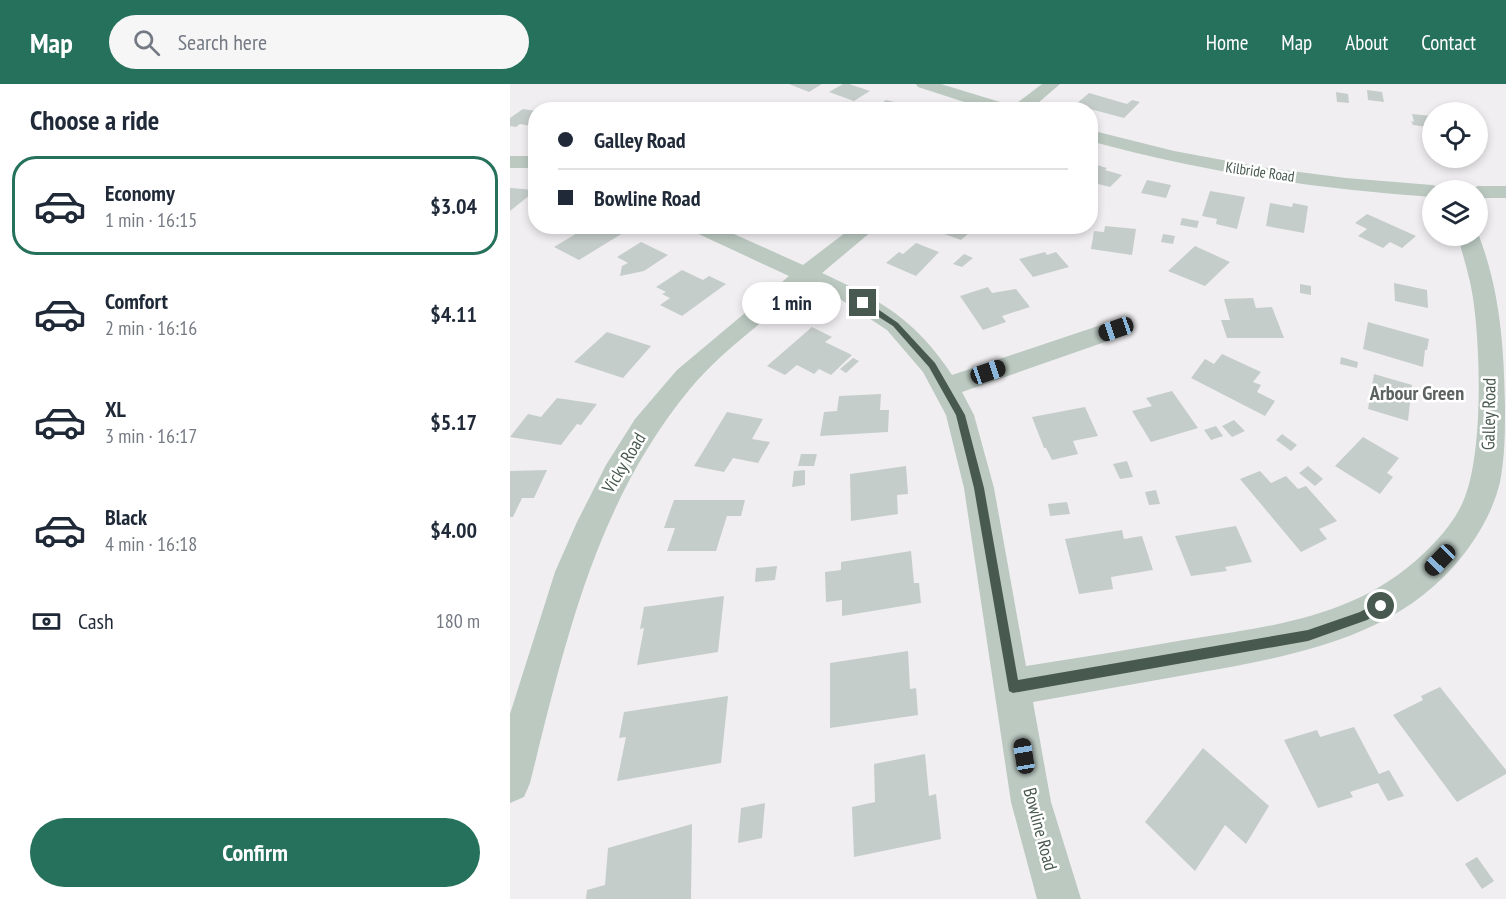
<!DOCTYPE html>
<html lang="en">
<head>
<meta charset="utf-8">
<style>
  :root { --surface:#fff; --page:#f6f6f7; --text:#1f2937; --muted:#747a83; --line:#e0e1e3; --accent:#26715b }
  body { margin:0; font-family:"PT Sans Narrow",sans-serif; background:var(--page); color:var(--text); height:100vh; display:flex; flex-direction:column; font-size:22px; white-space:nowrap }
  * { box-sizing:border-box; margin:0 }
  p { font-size:20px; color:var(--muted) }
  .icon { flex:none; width:33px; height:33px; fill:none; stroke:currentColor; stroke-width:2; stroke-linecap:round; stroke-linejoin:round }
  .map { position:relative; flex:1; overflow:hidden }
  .side { display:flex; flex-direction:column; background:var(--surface); width:510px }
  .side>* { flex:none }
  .guide { position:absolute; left:18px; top:18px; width:570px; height:132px; border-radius:24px; box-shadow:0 3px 9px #0003; display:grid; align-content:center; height:132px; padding:0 30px; background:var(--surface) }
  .controls { position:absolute; left:912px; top:18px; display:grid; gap:12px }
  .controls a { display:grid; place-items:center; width:66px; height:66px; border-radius:50%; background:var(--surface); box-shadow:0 3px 9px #0003; font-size:30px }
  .end { position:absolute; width:27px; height:27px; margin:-14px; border:8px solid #485950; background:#fff; box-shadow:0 0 0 3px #fff }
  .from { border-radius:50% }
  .bubble { position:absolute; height:42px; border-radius:21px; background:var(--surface); box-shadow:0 3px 9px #0003; font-size:20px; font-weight:600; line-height:42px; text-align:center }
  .car { position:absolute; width:18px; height:36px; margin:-18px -9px; border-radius:8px; box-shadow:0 0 4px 2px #0007; background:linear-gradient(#222 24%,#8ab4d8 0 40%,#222 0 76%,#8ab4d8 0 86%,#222 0) }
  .guide b { display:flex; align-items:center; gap:21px; height:57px; font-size:22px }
  .guide b+b { border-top:2px solid var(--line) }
  .guide i { width:15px; height:15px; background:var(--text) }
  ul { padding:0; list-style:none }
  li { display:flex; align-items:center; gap:18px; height:99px; margin:0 12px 9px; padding:0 18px; border:3px solid transparent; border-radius:24px }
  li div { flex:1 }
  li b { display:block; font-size:22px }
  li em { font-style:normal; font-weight:600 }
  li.on { border-color:var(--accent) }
  li>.icon { width:54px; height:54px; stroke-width:1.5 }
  h2 { padding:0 30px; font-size:27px; line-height:72px }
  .pay { display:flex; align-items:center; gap:15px; height:66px; padding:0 30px; font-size:22px }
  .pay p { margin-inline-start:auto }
  .action { display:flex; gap:12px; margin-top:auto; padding:12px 30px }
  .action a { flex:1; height:69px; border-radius:36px; background:var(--accent); color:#fff; font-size:24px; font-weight:600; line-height:69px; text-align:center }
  header { display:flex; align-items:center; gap:36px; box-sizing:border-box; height:84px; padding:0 30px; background:var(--accent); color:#fff }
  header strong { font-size:28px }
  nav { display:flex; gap:33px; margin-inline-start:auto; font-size:21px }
  .search { width:420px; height:54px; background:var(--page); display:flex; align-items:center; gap:15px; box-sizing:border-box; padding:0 21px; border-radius:33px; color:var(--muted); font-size:22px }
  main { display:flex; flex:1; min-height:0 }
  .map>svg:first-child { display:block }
  .building { fill:#c5cdca }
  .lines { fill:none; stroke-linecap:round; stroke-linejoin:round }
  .street { fill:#bbc9c1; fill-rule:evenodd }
  .route { fill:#485950 }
  .labels { text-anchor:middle; stroke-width:5; stroke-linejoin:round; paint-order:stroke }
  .far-street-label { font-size:15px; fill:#485950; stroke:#fff }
  .street-label { font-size:18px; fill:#485950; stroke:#fff }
  .neighbourhood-label { font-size:20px; font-weight:bold; fill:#5b625f; stroke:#fff }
</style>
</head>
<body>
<header>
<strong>Map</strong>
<div class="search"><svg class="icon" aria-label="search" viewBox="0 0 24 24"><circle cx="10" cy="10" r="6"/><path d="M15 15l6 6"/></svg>Search here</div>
<nav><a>Home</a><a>Map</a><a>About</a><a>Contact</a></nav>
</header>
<main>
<section class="side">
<h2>Choose a ride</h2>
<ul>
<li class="on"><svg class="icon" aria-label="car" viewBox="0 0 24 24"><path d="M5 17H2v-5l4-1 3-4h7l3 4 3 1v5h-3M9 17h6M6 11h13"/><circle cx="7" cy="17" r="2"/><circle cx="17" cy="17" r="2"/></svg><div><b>Economy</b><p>1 min · 16:15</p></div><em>$3.04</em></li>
<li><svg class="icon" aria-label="car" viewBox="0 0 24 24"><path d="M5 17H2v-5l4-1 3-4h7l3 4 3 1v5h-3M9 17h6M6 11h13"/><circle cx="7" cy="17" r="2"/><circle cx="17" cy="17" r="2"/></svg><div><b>Comfort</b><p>2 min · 16:16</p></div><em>$4.11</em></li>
<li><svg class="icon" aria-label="car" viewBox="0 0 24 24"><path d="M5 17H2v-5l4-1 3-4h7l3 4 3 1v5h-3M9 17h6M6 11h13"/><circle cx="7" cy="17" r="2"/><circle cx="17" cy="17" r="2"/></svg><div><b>XL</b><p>3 min · 16:17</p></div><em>$5.17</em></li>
<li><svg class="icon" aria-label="car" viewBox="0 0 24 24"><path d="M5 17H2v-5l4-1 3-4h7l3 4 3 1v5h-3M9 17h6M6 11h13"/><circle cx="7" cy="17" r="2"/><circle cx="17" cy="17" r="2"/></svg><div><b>Black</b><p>4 min · 16:18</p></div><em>$4.00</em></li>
</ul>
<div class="pay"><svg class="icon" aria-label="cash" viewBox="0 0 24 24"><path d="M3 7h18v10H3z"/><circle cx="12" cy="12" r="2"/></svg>Cash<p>180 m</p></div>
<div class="action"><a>Confirm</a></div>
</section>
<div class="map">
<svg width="996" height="815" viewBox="0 0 996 815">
  <rect width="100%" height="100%" fill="#f0eef0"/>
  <path class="building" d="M279,0H312L299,8Z
    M333,0H339L360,7L344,17L319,8Z
    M857,6L872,8L874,18L858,16Z
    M826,8L838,10L839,19L827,18Z
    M579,9L617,20L622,16L630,18L614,34L565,21Z
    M376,16L389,19L407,26H363Z
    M13,25L26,27V43L10,40L6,43L0,42V34Z
    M902,30L922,32V48H919L917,43L903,41L901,37L904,38Z
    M580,79L597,84L595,86L612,91L600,103L580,98Z
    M637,96L661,101L656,114L631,109Z
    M0,104L14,105L25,107L0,127Z
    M700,107L735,113L727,145L706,140L707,135L692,132Z
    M760,119L782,123L783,119L798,122L794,149L756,142Z
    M857,130L906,152L892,164L880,158L873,164L848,152L857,145L845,139Z
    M672,134L689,137L687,144L670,141Z
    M79,142H91L99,146L102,144L113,149L69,176L44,163Z
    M453,142L451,144L460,148L451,156L415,143Z
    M595,142L626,145L622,171L581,165L584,147L594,148Z
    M653,150L665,152L663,160L651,158Z
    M131,158L158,171L134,187L110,192L112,182L118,179L107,173Z
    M406,159L429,168L406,192L376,179L389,168L393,170Z
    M685,162L720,178L695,202L658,187Z
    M535,168L537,171L546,168L559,183L523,193L509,175Z
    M454,170L463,174L452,183L443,180Z
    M172,186L193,196L199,192L216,200L172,232L150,221L160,214L152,210L156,208L146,203Z
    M884,199L917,206L918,224L885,217Z
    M790,200L801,202V211L790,209Z
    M478,203L482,209L506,205L520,223L492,232L496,238L473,246L450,212Z
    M743,214L746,224L762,223L774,254H717L711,236H720L714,215Z
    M858,238L919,255L917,266H915L913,283L853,265Z
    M302,243L322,253L315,258L342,271L321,291L309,285L304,290L287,281L275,291L257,282Z
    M97,248L141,262L113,294L64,278Z
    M712,270L751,288L743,298L751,301L747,308L765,317L755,332L681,294L695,275L704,280Z
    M831,273L848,278L847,284L830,280Z
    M343,274L349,277L336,289L330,285Z
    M864,290L902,301L898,337L858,325Z
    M662,307L688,344L641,358L622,327L642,322L636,314Z
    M371,310L370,326H379L378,348L310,352L314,328L327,327L329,312Z
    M47,314L87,320L71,341L67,340L51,361L0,353L18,330L31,333Z
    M575,323L588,352L563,357L568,370L542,376L536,364H534L522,333Z
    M217,328L253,335L242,355L260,358L248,379L223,374L214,388L184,382Z
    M724,336L735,347L722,353L712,342Z
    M706,342L713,352L701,356L694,346Z
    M772,350L787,361L781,367L766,356Z
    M853,353L889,374L877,389L883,393L870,410L825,382Z
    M291,370H307L304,382H288Z
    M617,377L623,393L610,395L603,380Z
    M396,382L398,410L387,411L388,430L341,437L340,390Z
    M798,382L813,395L805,402L789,389Z
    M37,386L24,414H12L3,433H0V387Z
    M295,386V401L282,403L284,387Z
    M750,387L761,399L776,392L788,405L796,402L827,437L809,445L817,455L791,468L730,395Z
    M646,406L650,420L639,421L635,408Z
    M164,416H235L231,432H217L206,467H157L165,444H154Z
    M557,418L560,430L540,432L538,420Z
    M726,442L742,478L715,483L717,487L681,492L665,452Z
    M612,446L614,455L632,452L643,486L601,493L603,505L569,510L555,455Z
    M401,467L404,499H409L411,519L332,532V516L316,518L315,488L331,486V478Z
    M267,482L265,496L245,498L246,484Z
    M214,512L208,568L127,581L134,544L130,545L134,523Z
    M398,567L400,605L406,604L408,631L320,644V579Z
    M930,603L996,686V690L947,718L883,631L913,616L911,612Z
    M218,612L211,679L107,697L116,653L109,654L114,628Z
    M844,643L869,690L879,686L894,712L878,717L868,699L840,708L843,713L808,724L774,656L807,646L810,653Z
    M693,664L759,722L736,760L715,741L685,787L635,738Z
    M415,670L419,712L426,710L431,755L344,773L342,723L365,718L364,680Z
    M255,719L252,754L228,759L231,724Z
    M182,740L181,815H76L77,806L95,801L98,764Z
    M967,773L984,797L972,805L955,780Z"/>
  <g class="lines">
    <path class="street" d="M406,0H431L503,22L532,0H550L520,26H479L408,3Z
      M580,46L664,67L750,83L836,94L922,101L929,103L932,106H922V113C806,105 693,88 580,57Z
      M0,72H26V84H0Z
      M968,102H996V114H968V106H959Z
      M177,142H206L293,181L344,142H368L312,189C371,216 406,236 442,291L597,239L606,237L615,239L618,245L615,251L452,308L464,331L484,404L516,582C569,574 621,565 674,556C761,542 846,534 913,470C928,456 943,439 952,420C974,375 971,259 962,208C959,189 952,170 948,152H969C990,207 994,263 995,321C995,347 995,373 990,398C984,424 970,449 954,470C891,552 788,571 692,588C636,598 579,608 523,618L541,718L571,815H527L501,718L454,404L436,331L413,288L377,246L330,215L298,201C258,234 212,266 179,306C85,421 55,559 20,699L14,713L0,719V630L45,488L67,438L96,381L125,335L167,286L279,192L180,146Z"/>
  </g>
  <path class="route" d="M350,217H356L388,239L425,279L455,331L474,404L508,596L798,546L850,528L871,516L876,522L875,525L857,536L798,557L503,609L499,607L464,404L446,331L419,283L383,242L350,221Z"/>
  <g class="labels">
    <g class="far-street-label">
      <text transform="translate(750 88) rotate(8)" y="5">Kilbride Road</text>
    </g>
    <g class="street-label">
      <text transform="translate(979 330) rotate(-89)" y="6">Galley Road</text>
      <text transform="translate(114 379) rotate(-59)" y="6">Vicky Road</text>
      <text transform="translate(530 745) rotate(75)" y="6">Bowline Road</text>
    </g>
    <g class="neighbourhood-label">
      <text x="907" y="316">Arbour Green</text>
    </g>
  </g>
</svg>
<div class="controls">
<a><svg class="icon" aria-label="locate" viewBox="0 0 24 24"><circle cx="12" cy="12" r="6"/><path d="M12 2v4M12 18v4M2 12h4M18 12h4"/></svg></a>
<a><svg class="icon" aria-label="layers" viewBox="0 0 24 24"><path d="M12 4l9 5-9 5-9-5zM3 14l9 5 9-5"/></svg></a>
</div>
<i class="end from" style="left:871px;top:522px"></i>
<i class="end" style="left:353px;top:219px"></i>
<div class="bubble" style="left:232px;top:198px;width:99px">1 min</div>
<i class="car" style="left:606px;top:245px;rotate:251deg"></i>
<i class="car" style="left:478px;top:288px;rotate:71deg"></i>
<i class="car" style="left:930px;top:476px;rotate:224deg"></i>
<i class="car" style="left:514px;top:672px;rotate:351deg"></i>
<div class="guide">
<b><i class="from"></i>Galley Road</b>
<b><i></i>Bowline Road</b>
</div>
</div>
</main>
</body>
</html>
